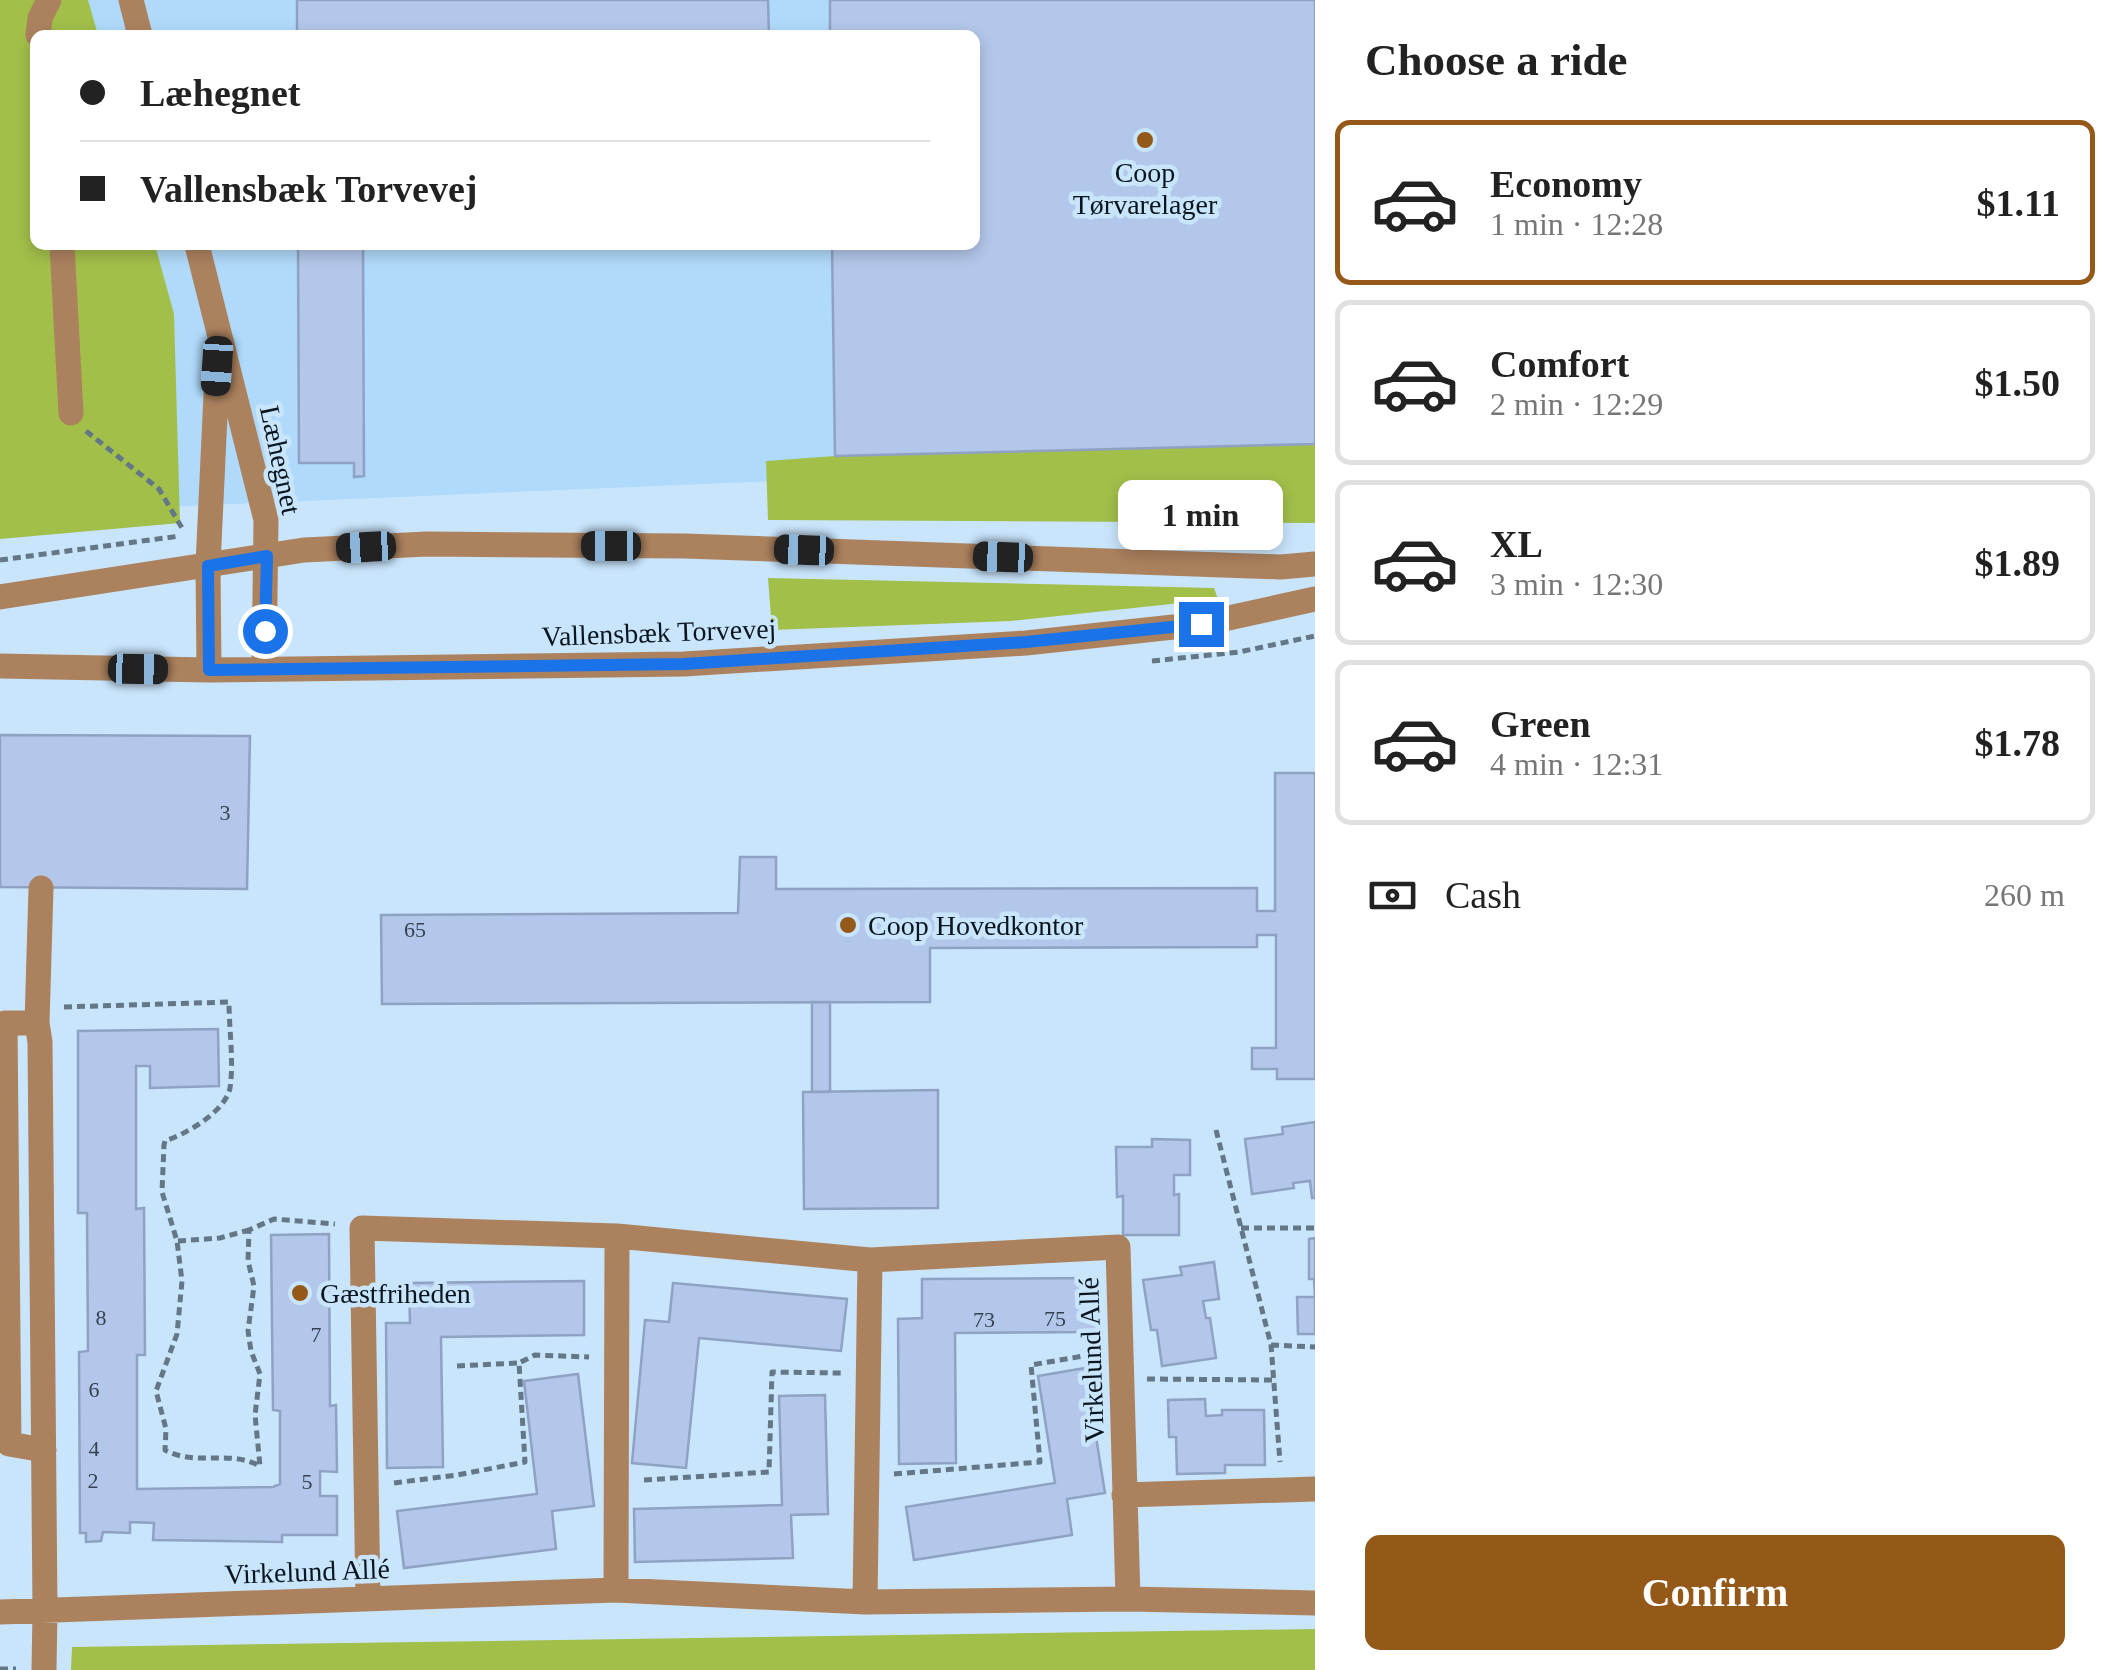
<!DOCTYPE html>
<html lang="en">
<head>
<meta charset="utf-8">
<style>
  :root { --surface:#fff; --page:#f2f2f2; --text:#222; --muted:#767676; --line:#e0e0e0; --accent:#945819 }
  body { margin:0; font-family:Georgia,serif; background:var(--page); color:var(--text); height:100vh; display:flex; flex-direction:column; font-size:38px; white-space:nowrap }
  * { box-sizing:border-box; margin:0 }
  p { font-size:32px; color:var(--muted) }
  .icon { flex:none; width:55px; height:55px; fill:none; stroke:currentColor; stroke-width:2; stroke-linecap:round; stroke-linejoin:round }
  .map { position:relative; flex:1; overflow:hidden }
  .sheet { display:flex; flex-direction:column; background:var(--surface); width:800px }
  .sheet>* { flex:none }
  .top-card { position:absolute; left:30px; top:30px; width:950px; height:220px; border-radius:15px; box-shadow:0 5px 15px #0003; display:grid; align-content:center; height:220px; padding:0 50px; background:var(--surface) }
  .end { position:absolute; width:45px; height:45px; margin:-22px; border:12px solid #1a73e8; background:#fff; box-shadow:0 0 0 5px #fff }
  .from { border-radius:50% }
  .bubble { position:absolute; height:70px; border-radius:15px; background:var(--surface); box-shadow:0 5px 15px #0003; font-size:32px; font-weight:600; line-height:70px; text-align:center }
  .car { position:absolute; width:30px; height:60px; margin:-30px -15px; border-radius:12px; box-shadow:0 0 8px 2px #0007; background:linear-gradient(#222 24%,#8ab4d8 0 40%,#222 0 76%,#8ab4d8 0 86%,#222 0) }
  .top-card b { display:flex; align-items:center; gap:35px; height:95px; font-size:38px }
  .top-card b+b { border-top:2px solid var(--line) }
  .top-card i { width:25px; height:25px; background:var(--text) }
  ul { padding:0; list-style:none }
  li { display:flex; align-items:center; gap:30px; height:165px; margin:0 20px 15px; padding:0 30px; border:5px solid var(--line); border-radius:15px }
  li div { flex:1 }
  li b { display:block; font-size:38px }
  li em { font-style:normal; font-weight:600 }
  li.current { border-color:var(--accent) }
  li>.icon { width:90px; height:90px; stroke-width:1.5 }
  h2 { padding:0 50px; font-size:45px; line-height:120px }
  .pay { display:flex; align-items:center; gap:25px; height:110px; padding:0 50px; font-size:38px }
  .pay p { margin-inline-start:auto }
  .button { display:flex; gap:20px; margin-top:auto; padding:20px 50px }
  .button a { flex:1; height:115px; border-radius:15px; background:var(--accent); color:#fff; font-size:40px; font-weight:600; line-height:115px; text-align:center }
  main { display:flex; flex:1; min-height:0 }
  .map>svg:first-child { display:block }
  .built { fill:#b0dafb; fill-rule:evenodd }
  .green { fill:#a2bf4a }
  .building { fill:#b3c7ea; stroke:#8fa2c3; stroke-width:2.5 }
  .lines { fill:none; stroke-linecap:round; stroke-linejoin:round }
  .path { stroke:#637786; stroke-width:5; stroke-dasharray:8 5; stroke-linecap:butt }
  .minor { stroke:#ac825e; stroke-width:25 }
  .route { stroke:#1a73e8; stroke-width:12 }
  .poi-dot { fill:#945819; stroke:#c9e5fc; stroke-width:4 }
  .labels { text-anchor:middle; stroke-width:9; stroke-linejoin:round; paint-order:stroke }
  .number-label { font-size:22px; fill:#344252 }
  .poi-label { font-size:28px; fill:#09161f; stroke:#c9e5fc; text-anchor:start }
  .street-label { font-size:28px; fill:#09161f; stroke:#c9e5fc }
</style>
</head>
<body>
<main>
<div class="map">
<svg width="1315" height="1670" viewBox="0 0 1315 1670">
  <rect width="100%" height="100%" fill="#c9e5fc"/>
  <path class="built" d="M0,0H1315V458L0,514ZM35,35H975V245H35Z"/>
  <path class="green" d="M0,0H88L98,35H35V245H155L174,314L180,523L0,539Z
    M1315,444V523L768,520L766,461L835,456Z
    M768,578L1214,588L1218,599L1011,621L772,630Z
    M1315,1629V1670H71L72,1647Z"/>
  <path class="building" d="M297,0H768L769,35H297Z
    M830,0H1315V444L835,456L832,245H975V35H830Z
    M298,245H363L364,476L354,477V463H299Z
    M0,735L250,736L247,889L0,887Z
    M1275,773H1315V1079H1277V1069H1252V1048H1276V935H1257V947L930,948V1002L382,1004L381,915L738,913L740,857H776V889L1257,888V911H1275Z
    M812,1002H830V1092H812Z
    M218,1029L219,1086L150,1088V1066H136V1209L144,1208L145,1355H137V1489L273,1487L280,1484V1411L273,1410L271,1235L329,1234L330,1406L336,1405L337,1472L320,1471V1496H337V1535H282V1542L153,1540L154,1523L130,1522V1533L103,1532L101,1541L86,1542V1533H80L79,1352L88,1351L87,1213H78V1031Z
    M938,1090V1208L804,1209L803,1092Z
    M1315,1122V1198H1312L1310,1181L1293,1183L1294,1188L1252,1194L1245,1139L1283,1134L1282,1127Z
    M1152,1139L1190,1140V1175H1174V1195L1179,1194V1235H1123V1196L1117,1197L1116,1147H1152Z
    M1315,1238V1334H1298L1297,1297H1315L1314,1279H1309V1239Z
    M1214,1262L1219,1299L1203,1301L1206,1318H1210L1216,1358L1162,1366L1157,1330H1151L1143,1280L1182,1275L1180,1267Z
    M1098,1278V1332L955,1333L956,1463L899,1464L898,1319L922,1318V1279Z
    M584,1281V1335L441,1337L443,1467L387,1468L386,1323H410L409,1283Z
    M673,1283L847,1299L841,1351L699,1338L686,1468L632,1463L645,1320L669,1322Z
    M1085,1368L1105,1493L1067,1499L1072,1535L914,1560L906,1507L1055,1483L1038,1376Z
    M578,1374L594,1506L552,1511L556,1549L404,1568L397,1511L537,1494L524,1381Z
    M825,1395L828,1514L791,1515L793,1558L635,1562L634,1509L782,1505L779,1396Z
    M1205,1399L1206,1416L1222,1415V1410H1264L1265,1465H1225V1473L1177,1474L1176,1437H1169L1168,1400Z"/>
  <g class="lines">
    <path class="path" d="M86,431L159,489L182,528
      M0,560L180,536
      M1152,661L1239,652L1315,636
      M64,1007L229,1002C229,1029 234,1061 230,1088C225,1112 186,1134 165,1141L164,1145L162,1192L177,1241L182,1281L177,1334L156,1391L166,1429L165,1450C196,1467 228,1449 260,1466L255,1415L260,1374L251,1351L248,1331L254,1286L248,1261L249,1230L274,1219L335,1224
      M1216,1130L1271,1345L1280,1462
      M1241,1228H1315
      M178,1241L220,1238L249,1230
      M1271,1345L1315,1347
      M457,1366L519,1363
      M1147,1379L1274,1380
      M894,1474L1040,1462L1031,1365L1095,1354
      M644,1480L769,1472L772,1372L841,1373
      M394,1483L457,1475L525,1462L519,1363L535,1355L589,1357
      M0,1669H16"/>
    <path class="minor" d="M131,0L140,35
      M38,35L40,18L49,0
      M62,245L71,413
      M197,245L266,520L264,669
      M0,597L304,550L427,544L685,546L1281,567L1315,564
      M0,666L209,670L684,664L1026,643L1201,624L1315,599
      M209,670L208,565L218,352
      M37,1023L41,888
      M44,1450L9,1444L5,1023H37L40,1042L45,1611L44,1670
      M1124,1495L1315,1489
      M368,1599L362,1228L617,1236
      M1128,1599L1315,1603
      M865,1602L1128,1599L1118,1247L870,1260
      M0,1612L616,1590L865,1602L870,1260L617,1236L616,1590"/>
  </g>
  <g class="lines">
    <path class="route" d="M265,631L267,556L208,566L209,670L684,664L1026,642L1201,624"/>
  </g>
  <g class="poi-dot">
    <circle cx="1145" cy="140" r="10"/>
    <circle cx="848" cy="925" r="10"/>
    <circle cx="300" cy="1293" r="10"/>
  </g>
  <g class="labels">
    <g class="number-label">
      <text x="225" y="820">3</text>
      <text x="415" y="937">65</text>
      <text x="101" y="1325">8</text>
      <text x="1055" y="1326">75</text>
      <text x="984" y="1327">73</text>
      <text x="316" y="1342">7</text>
      <text x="94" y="1397">6</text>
      <text x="94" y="1456">4</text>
      <text x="93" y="1488">2</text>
      <text x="307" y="1489">5</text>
    </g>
    <g class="poi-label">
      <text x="1145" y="182" text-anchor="middle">Coop<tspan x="1145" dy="32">Tørvarelager</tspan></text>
      <text x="868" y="935">Coop Hovedkontor</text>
      <text x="320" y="1303">Gæstfriheden</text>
    </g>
    <g class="street-label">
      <text transform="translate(281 460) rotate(78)" y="10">Læhegnet</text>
      <text transform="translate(659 632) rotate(-2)" y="10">Vallensbæk Torvevej</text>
      <text transform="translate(1091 1360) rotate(-92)" y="10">Virkelund Allé</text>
      <text transform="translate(307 1571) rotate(-2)" y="10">Virkelund Allé</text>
    </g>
  </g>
</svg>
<i class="end from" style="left:265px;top:631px"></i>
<i class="end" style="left:1201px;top:624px"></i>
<div class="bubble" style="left:1118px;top:480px;width:165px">1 min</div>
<i class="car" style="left:217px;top:366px;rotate:184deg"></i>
<i class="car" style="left:611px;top:546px;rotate:270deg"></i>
<i class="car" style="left:366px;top:547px;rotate:267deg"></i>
<i class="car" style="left:804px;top:550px;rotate:272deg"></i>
<i class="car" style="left:1003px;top:557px;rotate:272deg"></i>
<i class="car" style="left:138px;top:669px;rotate:91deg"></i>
<div class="top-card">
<b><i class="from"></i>Læhegnet</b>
<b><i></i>Vallensbæk Torvevej</b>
</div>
</div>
<section class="sheet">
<h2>Choose a ride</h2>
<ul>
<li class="current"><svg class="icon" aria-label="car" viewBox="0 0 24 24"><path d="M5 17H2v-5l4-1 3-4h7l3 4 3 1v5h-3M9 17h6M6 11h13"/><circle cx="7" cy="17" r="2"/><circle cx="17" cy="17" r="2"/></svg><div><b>Economy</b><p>1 min · 12:28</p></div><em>$1.11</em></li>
<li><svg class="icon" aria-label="car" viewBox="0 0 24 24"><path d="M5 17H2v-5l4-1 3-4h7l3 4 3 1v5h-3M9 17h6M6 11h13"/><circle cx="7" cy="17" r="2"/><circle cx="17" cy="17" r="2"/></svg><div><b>Comfort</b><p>2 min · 12:29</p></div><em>$1.50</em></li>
<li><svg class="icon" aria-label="car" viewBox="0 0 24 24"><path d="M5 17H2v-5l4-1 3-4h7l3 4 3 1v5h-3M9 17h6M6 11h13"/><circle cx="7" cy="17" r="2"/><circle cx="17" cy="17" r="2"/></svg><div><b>XL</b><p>3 min · 12:30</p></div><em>$1.89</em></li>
<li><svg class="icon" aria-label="car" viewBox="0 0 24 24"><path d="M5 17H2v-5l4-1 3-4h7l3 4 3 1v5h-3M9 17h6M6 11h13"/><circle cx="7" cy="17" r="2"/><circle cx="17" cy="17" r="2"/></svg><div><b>Green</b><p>4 min · 12:31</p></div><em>$1.78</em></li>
</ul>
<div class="pay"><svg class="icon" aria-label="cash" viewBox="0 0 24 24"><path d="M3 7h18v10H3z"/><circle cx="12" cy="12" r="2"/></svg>Cash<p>260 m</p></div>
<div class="button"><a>Confirm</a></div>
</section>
</main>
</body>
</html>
